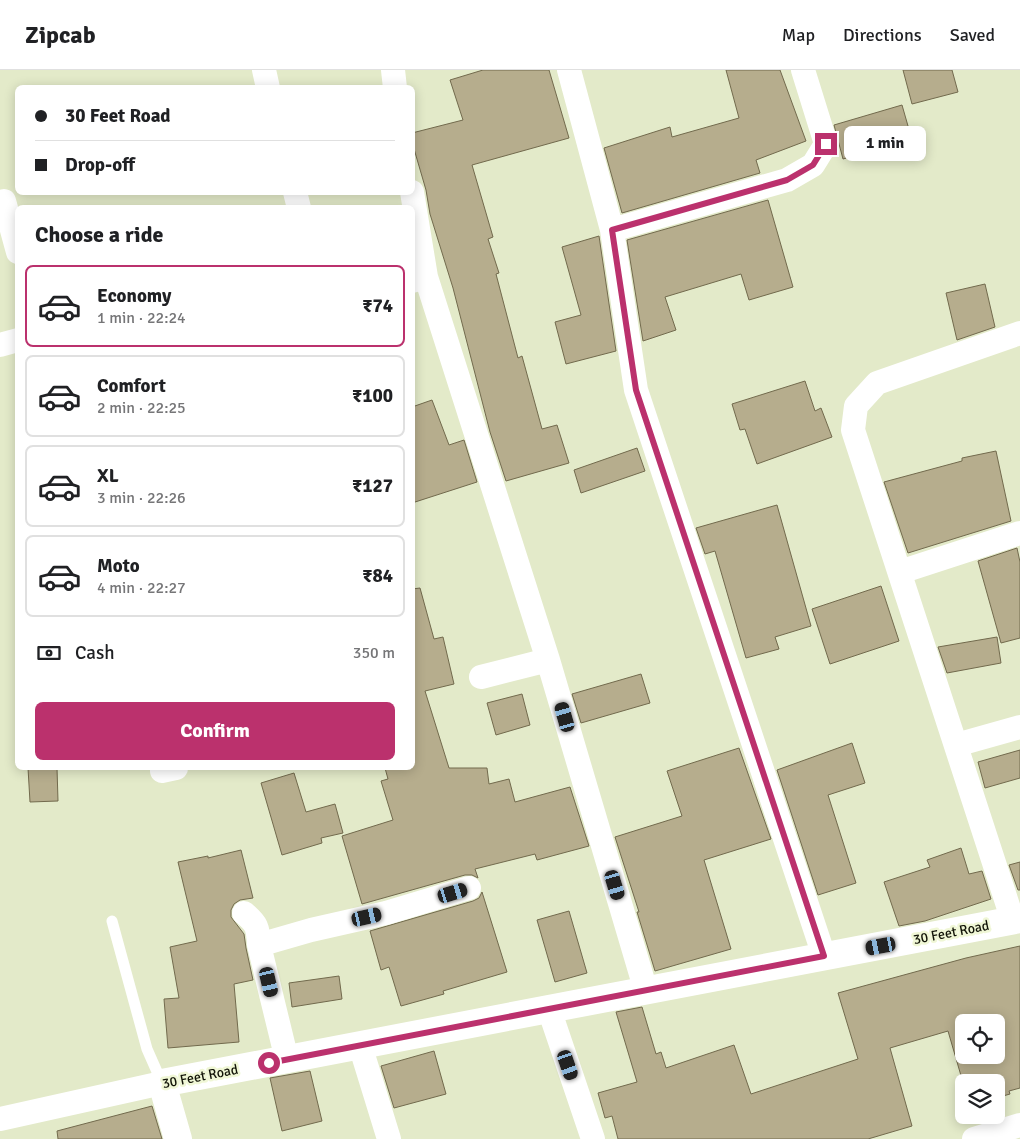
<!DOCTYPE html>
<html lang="en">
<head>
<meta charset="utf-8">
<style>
  :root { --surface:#fff; --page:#f6f6f6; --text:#202124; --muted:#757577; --line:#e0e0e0; --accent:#bb316d }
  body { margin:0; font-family:Signika,sans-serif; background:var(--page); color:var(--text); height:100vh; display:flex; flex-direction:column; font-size:19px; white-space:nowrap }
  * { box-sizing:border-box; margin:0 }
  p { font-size:16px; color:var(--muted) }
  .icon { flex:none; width:28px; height:28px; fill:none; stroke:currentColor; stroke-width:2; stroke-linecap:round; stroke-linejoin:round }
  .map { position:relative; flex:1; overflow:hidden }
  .side { position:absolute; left:15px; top:135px; width:400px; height:565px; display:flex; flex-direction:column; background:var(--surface); border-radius:8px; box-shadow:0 2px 12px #0003 }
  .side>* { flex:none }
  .banner { position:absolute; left:15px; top:15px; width:400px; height:110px; border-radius:8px; box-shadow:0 2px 12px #0003; display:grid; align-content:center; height:110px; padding:0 20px; background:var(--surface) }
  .tools { position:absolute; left:955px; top:944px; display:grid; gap:10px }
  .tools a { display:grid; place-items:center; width:50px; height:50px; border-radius:8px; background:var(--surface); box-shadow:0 2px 12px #0003; font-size:25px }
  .end { position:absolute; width:22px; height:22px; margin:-11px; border:6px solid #bb316d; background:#fff; box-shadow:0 0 0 2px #fff }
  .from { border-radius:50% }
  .bubble { position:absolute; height:35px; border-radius:8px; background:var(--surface); box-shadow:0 2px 12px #0003; font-size:16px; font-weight:800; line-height:35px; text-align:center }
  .car { position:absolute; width:15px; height:30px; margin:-15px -8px; border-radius:6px; box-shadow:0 0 4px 1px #0007; background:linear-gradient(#222 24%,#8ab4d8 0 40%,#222 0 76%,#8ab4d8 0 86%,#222 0) }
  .banner b { display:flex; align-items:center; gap:18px; height:48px; font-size:19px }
  .banner b+b { border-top:1px solid var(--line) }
  .banner i { width:12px; height:12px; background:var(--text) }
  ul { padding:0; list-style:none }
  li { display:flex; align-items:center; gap:15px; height:82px; margin:0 10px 8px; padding:0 10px; border:2px solid var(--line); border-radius:8px }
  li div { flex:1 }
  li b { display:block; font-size:19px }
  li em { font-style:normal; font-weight:800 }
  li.selected { border-color:var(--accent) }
  li>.icon { width:45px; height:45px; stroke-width:1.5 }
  h2 { padding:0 20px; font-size:22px; line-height:60px }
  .pay { display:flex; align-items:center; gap:12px; height:55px; padding:0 20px; font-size:19px }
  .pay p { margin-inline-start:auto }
  .primary-button { display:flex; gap:10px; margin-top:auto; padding:10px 20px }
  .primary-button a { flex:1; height:58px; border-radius:8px; background:var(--accent); color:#fff; font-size:20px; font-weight:800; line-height:58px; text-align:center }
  header { display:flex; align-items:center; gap:30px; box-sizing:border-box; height:70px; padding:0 25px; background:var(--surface); border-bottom:1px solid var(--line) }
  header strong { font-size:24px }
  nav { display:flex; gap:28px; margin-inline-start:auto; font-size:18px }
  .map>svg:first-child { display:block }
  .building { fill:#b6ad8d; stroke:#726a4d; fill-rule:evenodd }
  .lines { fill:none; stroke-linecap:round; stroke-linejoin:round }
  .service { stroke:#fff; stroke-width:11 }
  .minor { stroke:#fff; stroke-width:24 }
  .secondary { stroke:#fff; stroke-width:28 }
  .route { stroke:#bb316d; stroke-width:6 }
  .labels { text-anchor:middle; stroke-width:5; stroke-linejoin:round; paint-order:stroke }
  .street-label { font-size:14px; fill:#111307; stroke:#f0f7d6 }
</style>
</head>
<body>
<header>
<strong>Zipcab</strong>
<nav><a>Map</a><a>Directions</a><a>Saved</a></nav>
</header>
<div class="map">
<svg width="1020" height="1069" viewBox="0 0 1020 1069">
  <rect width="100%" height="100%" fill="#e3eac9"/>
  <path class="building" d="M483,0H549L569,68L472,95L493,167L488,169L499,203L496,204L518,288L522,286L542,359L557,355L569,393L506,411L490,362L453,218L430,144L426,120L412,72V63L463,50L450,10Z
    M726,0H780L806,71L756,90L760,103L622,143L604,78L670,57L672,67L739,48Z
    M903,0H952L958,22L912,34Z
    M902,35L912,70L843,89L834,55Z
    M768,130L793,217L749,230L741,204L665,227L676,260L643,271L627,170Z
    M599,166L616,281L566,294L555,252L581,245L562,177Z
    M985,214L995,257L957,270L946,223Z
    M805,311L815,341L821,338L832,367L757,394L745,359L740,360L732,334Z
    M432,330L449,375L464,370L477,412L412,433V337Z
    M637,378L645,401L581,423L574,400Z
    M996,381L1011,451L908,483L884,412L962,391V388Z
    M777,435L811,556L775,567L779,579L746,588L715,481L705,484L696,458Z
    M1017,478L1020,492V568L1001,573L978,491Z
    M881,516L899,571L830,594L812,539Z
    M420,518L434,569L443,567L454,614L425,621L449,698H487L489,714L509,709L515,732L570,717L589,776L537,790L535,784L475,799L478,808L472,805H465L362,834L342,766L393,750L381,711L388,709L385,698H412V519Z
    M997,567L1001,593L947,603L938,577Z
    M641,604L650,633L581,653L572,624Z
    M522,624L530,655L496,665L487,633Z
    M852,673L865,713L828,725L856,813L818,825L777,700Z
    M739,678L771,769L704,790L731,879L655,901L637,842H639L615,767L682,746L667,701Z
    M1020,680V708L985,718L978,692Z
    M28,698H57L58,731L30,732Z
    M294,703L306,742L335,734L343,763L321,768L322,773L282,785L261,713Z
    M961,778L969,804L982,801L991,829L925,851L899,856L884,812L930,797L927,790Z
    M241,780L253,828L240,830L234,834L231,840V847L244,864L246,878L253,910L234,914L239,972L168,978L164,929L179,928L170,877L197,871L178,792L208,786V788Z
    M1020,792V820H1018L1009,795Z
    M482,822L507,902L443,921L444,924L401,936L389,897L381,900L370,861L473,831L479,828Z
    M569,841L587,903L555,912L537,850Z
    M1020,876V1018L1009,1021L1010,1024L996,1028V1012H964V1016L948,961L890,978L912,1056L868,1069H618L612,1046L605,1048L598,1023L637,1012L616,942L642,937L656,984L661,982L666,998L734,975L751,1024L858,989L838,923L966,888ZM964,952H996V985H964Z
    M339,906L342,929L292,937L289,913Z
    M434,981L446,1024L394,1038L381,996Z
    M310,1001L322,1051L282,1061L270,1008Z
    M152,1036L162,1069H58L57,1061Z"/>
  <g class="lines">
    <path class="service" d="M112,851L147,979L162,1013"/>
    <path class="minor" d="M264,0L268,18
      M393,0L395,18
      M569,0L612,160L787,110L813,95L826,74L803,0
      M295,122L299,138
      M412,122L426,207
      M4,131L18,182
      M612,160L636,320L824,886
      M412,211L426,207L548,590L646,921
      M0,275L18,270
      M900,502L1020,463
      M481,607L548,590
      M956,675L1020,657
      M162,701L176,698
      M244,843C257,854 258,857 259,875
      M1013,851L853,360L856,336L877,313L1020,263
      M549,939L593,1069
      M360,975L389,1069
      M287,990L259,875L311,860L386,843L469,818
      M0,1049L162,1013
      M974,1069L1020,1055"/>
    <path class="secondary" d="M178,1069L162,1013L1020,849"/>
  </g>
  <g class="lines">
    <path class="route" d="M269,993L824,886L636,320L612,160L787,110L813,95L826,74"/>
  </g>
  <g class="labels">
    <g class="street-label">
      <text transform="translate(951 862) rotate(-11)" y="5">30 Feet Road</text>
      <text transform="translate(200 1006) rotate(-11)" y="5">30 Feet Road</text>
    </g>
  </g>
</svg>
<div class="tools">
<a><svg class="icon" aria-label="locate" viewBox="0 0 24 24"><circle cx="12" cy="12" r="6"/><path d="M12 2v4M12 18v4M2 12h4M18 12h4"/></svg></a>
<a><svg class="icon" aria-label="layers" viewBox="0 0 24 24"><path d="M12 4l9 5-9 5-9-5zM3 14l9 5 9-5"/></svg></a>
</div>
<i class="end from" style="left:269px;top:993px"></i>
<i class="end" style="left:826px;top:74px"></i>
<div class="bubble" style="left:844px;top:56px;width:82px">1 min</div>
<i class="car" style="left:565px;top:647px;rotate:344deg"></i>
<i class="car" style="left:615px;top:815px;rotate:163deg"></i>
<i class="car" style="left:453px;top:823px;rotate:73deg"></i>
<i class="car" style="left:367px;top:847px;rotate:77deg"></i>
<i class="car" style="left:881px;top:876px;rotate:259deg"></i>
<i class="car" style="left:269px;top:912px;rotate:167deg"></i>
<i class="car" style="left:568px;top:995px;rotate:161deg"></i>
<div class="banner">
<b><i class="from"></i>30 Feet Road</b>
<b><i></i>Drop-off</b>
</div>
<section class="side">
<h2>Choose a ride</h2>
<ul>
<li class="selected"><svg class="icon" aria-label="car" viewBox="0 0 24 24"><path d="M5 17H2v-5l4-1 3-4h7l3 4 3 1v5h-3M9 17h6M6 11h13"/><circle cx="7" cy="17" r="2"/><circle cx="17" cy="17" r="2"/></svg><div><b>Economy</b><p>1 min · 22:24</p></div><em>₹74</em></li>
<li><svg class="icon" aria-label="car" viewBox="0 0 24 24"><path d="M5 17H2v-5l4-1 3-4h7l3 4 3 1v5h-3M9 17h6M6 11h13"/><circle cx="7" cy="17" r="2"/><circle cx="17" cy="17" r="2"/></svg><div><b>Comfort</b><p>2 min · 22:25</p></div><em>₹100</em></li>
<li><svg class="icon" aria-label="car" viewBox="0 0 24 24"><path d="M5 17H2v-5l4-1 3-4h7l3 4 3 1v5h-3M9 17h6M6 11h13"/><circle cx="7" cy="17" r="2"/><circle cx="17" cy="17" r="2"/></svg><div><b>XL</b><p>3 min · 22:26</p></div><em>₹127</em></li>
<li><svg class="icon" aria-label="car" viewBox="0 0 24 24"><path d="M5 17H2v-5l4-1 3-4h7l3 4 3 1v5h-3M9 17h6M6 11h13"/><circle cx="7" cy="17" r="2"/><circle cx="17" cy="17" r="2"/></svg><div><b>Moto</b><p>4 min · 22:27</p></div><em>₹84</em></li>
</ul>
<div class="pay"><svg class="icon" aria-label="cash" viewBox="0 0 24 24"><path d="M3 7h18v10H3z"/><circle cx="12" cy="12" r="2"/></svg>Cash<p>350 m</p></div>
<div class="primary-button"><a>Confirm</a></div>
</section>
</div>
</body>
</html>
